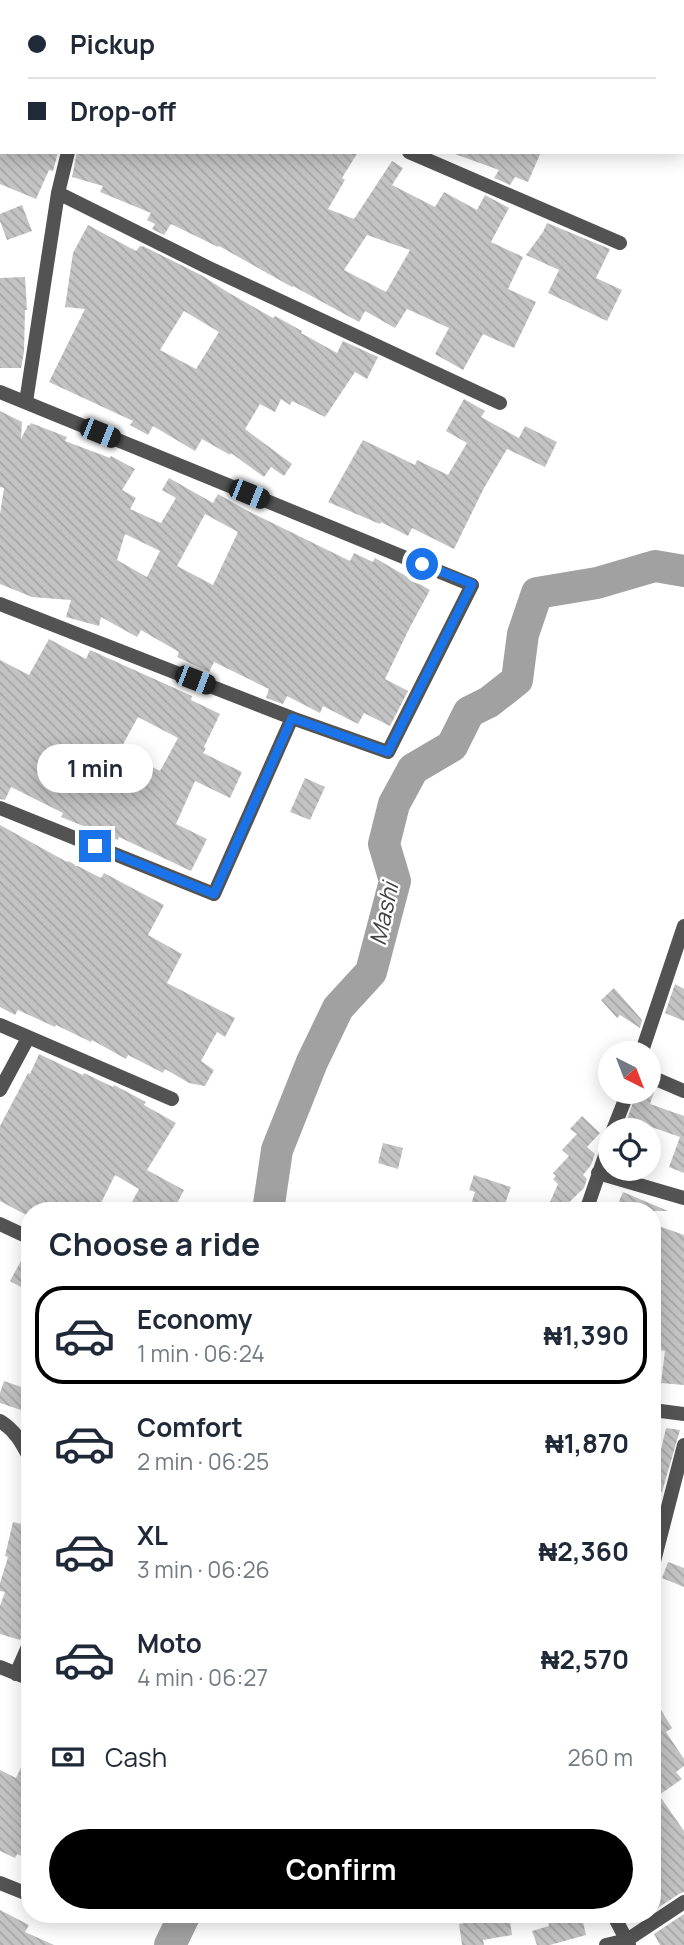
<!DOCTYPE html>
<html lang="en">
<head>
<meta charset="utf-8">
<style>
  :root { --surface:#fff; --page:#f6f6f7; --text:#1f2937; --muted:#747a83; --line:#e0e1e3; --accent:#000 }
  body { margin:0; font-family:Manrope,sans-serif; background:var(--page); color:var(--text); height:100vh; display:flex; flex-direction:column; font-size:26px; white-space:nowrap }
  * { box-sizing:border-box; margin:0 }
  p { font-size:23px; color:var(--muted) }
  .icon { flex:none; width:38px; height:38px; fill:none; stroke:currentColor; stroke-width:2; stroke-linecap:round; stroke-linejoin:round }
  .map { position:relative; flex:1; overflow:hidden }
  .side { position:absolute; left:21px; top:1202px; width:640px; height:721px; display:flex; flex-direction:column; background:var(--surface); border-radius:28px; box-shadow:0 4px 18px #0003 }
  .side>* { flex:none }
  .guide { position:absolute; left:0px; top:0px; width:684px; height:154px; box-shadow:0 4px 18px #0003; display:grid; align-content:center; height:154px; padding:0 28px; background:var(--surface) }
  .needle { width:46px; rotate:138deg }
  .tools { position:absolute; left:598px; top:1041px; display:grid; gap:14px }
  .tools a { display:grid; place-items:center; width:63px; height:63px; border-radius:50%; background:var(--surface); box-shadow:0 4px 18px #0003; font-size:35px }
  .end { position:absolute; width:32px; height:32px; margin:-16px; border:9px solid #1a73e8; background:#fff; box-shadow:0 0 0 4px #fff }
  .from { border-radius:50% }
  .bubble { position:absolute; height:49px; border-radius:24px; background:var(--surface); box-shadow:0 4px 18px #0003; font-size:23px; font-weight:700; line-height:49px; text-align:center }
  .car { position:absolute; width:21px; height:42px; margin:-21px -10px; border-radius:9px; box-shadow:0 0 5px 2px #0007; background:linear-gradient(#222 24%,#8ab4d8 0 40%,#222 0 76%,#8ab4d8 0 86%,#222 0) }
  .guide b { display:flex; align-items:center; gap:24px; height:66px; font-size:26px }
  .guide b+b { border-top:2px solid var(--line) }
  .guide i { width:18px; height:18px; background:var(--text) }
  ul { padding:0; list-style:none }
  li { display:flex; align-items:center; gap:21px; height:98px; margin:0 14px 10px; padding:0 14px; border:4px solid transparent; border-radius:28px }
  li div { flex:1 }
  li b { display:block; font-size:26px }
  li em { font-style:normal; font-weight:700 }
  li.active { border-color:var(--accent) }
  li>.icon { width:63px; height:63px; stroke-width:1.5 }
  h2 { padding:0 28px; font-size:32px; line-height:84px }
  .pay { display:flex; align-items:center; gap:18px; height:77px; padding:0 28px; font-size:26px }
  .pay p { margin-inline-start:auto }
  .cta { display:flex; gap:14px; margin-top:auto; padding:14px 28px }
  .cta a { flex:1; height:80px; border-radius:42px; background:var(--accent); color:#fff; font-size:28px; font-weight:700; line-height:80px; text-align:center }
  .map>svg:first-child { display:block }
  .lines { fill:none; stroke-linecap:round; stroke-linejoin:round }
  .river { stroke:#a1a1a1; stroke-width:32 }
  .building { fill:url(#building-back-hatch); fill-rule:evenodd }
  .minor { stroke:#535353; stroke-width:14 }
  .route { stroke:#1a73e8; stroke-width:9 }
  .labels { text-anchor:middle; stroke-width:5; stroke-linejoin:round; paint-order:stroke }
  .water-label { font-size:23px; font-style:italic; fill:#424242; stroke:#fff }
</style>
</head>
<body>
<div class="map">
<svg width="684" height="1945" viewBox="0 0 684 1945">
  <defs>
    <pattern id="building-back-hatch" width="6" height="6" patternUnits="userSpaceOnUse" patternTransform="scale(1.75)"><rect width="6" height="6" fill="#c3c3c3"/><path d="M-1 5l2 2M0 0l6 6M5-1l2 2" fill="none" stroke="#a6a6a6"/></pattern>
  </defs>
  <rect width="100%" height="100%" fill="#fff"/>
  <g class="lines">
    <path class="river" d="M463,0L465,2
      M655,2L657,0
      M268,1211L277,1150L312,1062L338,1008L371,972L395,881L384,844L394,804L413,769L452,746L469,712L489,702L517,680L523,634L537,593L597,583L655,566L684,571
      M170,1945L185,1914"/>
  </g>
  <path class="building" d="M0,145L2,146V152H58L53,171L49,170L36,199L0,184Z
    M77,152H358L342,178L345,180L328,209L354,219L392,161L403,168L392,185L435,207L444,192L477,210L485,195L509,208L491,242L523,257L508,289L536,302L514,348L483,334L463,370L435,354L449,328L407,309L395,328L365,311L359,322L293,286L292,287L219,246L218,247L171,224L164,235L152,229L155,224L147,220L151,213L100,192L103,186L72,177ZM367,235L410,250L386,292L344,270Z
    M455,152H541L528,182L515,177L510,185L494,178L499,170L455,154Z
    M22,205L32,231L7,240L0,221V214Z
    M547,223L610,249L596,278L622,290L607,321L548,293L559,270L526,255L543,232Z
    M88,225L136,251L140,246L142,247L143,246L201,275L229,293L273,318L275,316L302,331L301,333L337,353L343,341L378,357L367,379L355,372L325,417L292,401L290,405L281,399L275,412L260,404L245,429L292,464L284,476L271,467L264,477L231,453L230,455L202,439L195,451L153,426L148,435L130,425L133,421L49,382L85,309L65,307L73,253ZM184,311L219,332L196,369L160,350Z
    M25,277L27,310H25L24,352L21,368H0V278Z
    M464,399L485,411L481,417L519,438L525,426L557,442L545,467L507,449L484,488L454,549L412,528L408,536L381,522L380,524L328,502L363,440L415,465L417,460L448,475L467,443L446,431Z
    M0,411L22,422L21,439L28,425H30L31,423L67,437L65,441L110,458L111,456L135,469L122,490L136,498L130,509L161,523L176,498L162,490L169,478L213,503L218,494L246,510L350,561L354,553L373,562L375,558L430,590L409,629L385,679L408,691L390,726L364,713L358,724L323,706L320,713L287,696L283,704L266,698L269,689L214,662L209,672L177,657L179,652L141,630L137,637L101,617L99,626L66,617L71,600L32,597L0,584V514L4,488L0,487ZM205,514L238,532L213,585L177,566ZM125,534L160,551L147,577L117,560Z
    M49,639L86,659L90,650L161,682L192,696L191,700L220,714L204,747L206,748L203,753L242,772L230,798L195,781L176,824L207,839L191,871L119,837L118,840L61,817L63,813L11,787L5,800L0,799V660L29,675ZM138,717L178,738L160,771L143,762L139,770L115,759Z
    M305,778L325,787L310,820L290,812Z
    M0,825L67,862L68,861L101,878L104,873L164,905L148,935L182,954L167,983L235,1018L225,1037L217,1032L201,1061L214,1070L205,1086L189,1083L165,1069L163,1073L128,1055L126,1059L92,1040L91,1042L56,1025L55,1027L18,1010L15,1015L0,1007Z
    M675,984L684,989V1021L665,1013Z
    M614,988L642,1020L640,1028L620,1015L617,1018L601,1000Z
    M39,1054L83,1075L84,1073L113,1087L114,1085L146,1102L144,1105L176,1123L147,1170L184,1190L173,1211H127L139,1189L115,1175L97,1211H30V1217L0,1201V1126L28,1073L30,1074Z
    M637,1092H654L650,1104L684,1116V1173L669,1167L680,1137L643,1124L641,1130H623Z
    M582,1116L600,1133L587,1147L595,1154L591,1165L583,1175L587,1179L584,1188L560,1211H546L558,1184L553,1179L556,1176L553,1173L569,1156L562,1150L577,1134L570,1129Z
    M383,1143L403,1148L398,1169L378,1163Z
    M474,1175L511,1187L504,1207L495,1203L492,1211H469L475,1192L469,1190Z
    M623,1192L668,1211H615Z
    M653,1224L684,1235V1385L661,1383L665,1351L653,1349Z
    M21,1261L30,1266V1292L10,1281Z
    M4,1381L30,1390V1413L0,1403V1393Z
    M666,1428L680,1430L662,1492L653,1489V1466L657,1467Z
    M13,1522L30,1526V1541L23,1569L30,1571V1616L20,1640L0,1634V1606L5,1592L0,1591V1583L8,1557L5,1556Z
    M668,1562L684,1568V1587L662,1578Z
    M653,1697L672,1728L666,1732L684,1759V1766L676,1772L682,1779L659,1795L684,1831V1892L679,1894L653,1911Z
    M30,1749V1860L17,1854L15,1858L0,1851V1770L16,1778Z
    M0,1910L29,1925L25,1932L54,1945H0Z
    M547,1914H581L586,1935L550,1945H537L532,1931L549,1926Z
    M684,1914V1945H660L654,1934Z
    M509,1915L512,1935L483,1940L484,1945H462L459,1924Z"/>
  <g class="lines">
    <path class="minor" d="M51,0L56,2
      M400,0V2
      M409,152L620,243
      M58,193L207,267L500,403
      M0,392L472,585L388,752L292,718L0,604
      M26,402L58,193L68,152
      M0,808L214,894L292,718
      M0,1025L172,1099
      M641,1054L684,926
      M649,1076L684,1091
      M0,1090L28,1038
      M613,1130L628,1092
      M598,1173L684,1198
      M586,1211L611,1138
      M0,1224L30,1238
      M653,1410L684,1414
      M0,1421C15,1430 22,1443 30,1459
      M653,1565L684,1445
      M0,1667L30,1679
      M16,1674L30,1642
      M0,1883L30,1895
      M613,1914L629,1945
      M606,1945L627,1940L684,1902"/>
  </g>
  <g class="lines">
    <path class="route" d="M95,846L214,894L292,718L388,752L472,584L422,564"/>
  </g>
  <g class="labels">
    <g class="water-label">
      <text transform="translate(384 914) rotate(-78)" y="8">Mashi</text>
    </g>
  </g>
</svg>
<div class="tools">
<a><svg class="needle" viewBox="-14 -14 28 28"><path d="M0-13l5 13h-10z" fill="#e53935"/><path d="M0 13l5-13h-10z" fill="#747a83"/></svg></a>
<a><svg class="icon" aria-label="locate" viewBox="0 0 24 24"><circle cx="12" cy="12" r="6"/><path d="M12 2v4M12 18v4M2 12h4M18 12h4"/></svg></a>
</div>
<i class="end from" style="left:422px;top:564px"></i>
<i class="end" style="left:95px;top:846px"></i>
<div class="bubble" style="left:37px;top:744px;width:116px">1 min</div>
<i class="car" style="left:100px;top:433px;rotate:112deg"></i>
<i class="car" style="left:249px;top:494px;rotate:112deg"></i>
<i class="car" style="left:195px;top:680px;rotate:111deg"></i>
<div class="guide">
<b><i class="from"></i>Pickup</b>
<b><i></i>Drop-off</b>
</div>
<section class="side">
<h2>Choose a ride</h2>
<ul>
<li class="active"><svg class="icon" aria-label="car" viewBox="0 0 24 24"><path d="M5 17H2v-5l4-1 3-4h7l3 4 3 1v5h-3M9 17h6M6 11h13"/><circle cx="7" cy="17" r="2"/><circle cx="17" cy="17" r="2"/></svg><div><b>Economy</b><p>1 min · 06:24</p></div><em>₦1,390</em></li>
<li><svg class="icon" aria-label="car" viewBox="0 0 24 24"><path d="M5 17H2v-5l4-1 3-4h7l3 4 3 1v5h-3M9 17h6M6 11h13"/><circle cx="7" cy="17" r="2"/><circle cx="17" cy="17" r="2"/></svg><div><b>Comfort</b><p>2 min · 06:25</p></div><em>₦1,870</em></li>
<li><svg class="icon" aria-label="car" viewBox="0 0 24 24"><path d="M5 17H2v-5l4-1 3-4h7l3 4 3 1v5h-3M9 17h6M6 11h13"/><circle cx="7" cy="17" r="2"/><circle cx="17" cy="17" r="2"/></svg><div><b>XL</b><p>3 min · 06:26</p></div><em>₦2,360</em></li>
<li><svg class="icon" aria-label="car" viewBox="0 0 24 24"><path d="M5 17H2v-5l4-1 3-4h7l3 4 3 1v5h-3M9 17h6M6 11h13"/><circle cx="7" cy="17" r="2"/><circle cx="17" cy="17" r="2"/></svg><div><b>Moto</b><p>4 min · 06:27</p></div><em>₦2,570</em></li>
</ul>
<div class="pay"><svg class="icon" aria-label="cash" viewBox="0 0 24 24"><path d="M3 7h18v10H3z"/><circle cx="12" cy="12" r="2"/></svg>Cash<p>260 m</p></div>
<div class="cta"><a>Confirm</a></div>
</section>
</div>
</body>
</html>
